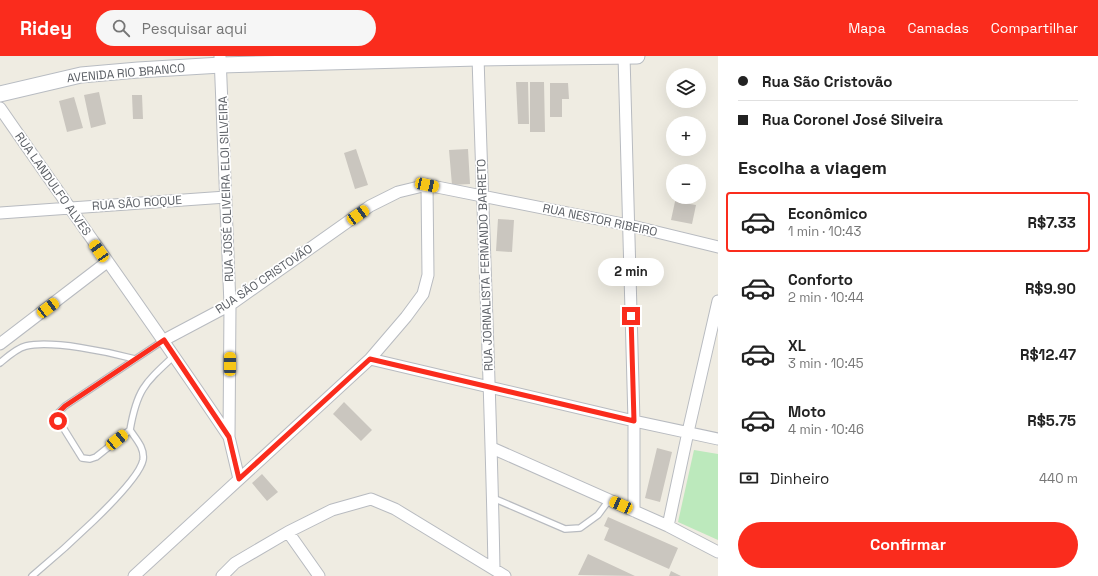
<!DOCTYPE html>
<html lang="pt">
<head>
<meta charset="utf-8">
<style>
  :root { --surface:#fff; --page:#f6f6f6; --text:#222; --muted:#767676; --line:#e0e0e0; --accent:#fa2c1d }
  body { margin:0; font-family:"Space Grotesk",sans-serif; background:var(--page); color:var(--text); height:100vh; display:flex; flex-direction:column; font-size:15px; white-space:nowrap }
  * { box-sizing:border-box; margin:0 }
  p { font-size:13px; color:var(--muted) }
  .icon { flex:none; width:22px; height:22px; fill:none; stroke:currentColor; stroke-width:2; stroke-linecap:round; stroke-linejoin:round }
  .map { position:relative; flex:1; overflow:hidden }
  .side { display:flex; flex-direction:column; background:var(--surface); width:380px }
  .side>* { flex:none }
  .hud { display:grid; align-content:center; height:88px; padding:0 20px; background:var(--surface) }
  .controls { position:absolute; left:666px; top:12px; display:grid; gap:8px }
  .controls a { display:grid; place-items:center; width:40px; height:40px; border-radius:50%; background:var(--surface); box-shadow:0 4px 16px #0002; font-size:20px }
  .end { position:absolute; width:18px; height:18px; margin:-9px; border:5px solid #fa2c1d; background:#fff; box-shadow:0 0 0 2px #fff }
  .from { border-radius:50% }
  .bubble { position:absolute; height:28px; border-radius:14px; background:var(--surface); box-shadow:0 4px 16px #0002; font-size:13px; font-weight:600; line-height:28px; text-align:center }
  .car { position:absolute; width:12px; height:24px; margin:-12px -6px; border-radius:5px; box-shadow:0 0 3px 1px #0007; background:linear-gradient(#f5c518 24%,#345 0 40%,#f5c518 0 76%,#345 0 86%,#f5c518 0) }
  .hud b { display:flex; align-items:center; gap:14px; height:38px; font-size:15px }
  .hud b+b { border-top:1px solid var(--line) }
  .hud i { width:10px; height:10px; background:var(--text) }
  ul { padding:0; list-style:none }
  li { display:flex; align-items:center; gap:12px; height:60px; margin:0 8px 6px; padding:0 12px; border:2px solid transparent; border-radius:4px }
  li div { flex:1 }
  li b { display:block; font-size:15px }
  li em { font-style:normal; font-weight:600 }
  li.on { border-color:var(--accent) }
  li>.icon { width:36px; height:36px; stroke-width:1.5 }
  h2 { padding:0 20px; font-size:18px; line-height:48px }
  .pay { display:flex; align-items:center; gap:10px; height:44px; padding:0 20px; font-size:15px }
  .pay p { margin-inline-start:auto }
  .action { display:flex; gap:8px; margin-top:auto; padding:8px 20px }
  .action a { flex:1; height:46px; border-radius:24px; background:var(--accent); color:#fff; font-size:16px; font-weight:600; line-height:46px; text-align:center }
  header { display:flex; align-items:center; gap:24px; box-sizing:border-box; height:56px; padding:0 20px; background:var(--accent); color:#fff }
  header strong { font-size:19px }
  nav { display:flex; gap:22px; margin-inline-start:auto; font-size:14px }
  .search { width:280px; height:36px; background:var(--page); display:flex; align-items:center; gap:10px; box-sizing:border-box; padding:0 14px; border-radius:22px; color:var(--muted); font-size:15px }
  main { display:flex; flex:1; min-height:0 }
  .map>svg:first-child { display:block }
  .green { fill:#bce9bc }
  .building { fill:#cac6bf }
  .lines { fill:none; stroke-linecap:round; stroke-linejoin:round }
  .service-casing { stroke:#b8bbc0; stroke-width:8 }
  .minor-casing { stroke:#b8bbc0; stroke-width:13 }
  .secondary-casing { stroke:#b8bcc2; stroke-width:17 }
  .service { stroke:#fff; stroke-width:5.5 }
  .minor { stroke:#fff; stroke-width:11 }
  .secondary { stroke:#fff; stroke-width:15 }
  .route { stroke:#fa2c1d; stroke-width:5 }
  .labels { text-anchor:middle; stroke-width:3.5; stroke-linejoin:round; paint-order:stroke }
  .street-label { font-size:12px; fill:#5b5f65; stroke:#fff }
</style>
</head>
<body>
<header>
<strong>Ridey</strong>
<div class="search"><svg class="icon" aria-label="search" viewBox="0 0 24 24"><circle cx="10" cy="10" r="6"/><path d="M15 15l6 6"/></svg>Pesquisar aqui</div>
<nav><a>Mapa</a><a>Camadas</a><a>Compartilhar</a></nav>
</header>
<main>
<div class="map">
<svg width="718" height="520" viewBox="0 0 718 520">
  <rect width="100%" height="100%" fill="#efece2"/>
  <path class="green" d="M694,394L718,398V484L678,466Z"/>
  <path class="building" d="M516,26H528L529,68H518Z
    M530,26H544L545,76H530Z
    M550,27H568L569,43H562V61H550Z
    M99,36L106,68L91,72L84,39Z
    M132,39H142L143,63H133Z
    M74,41L83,72L67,76L59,45Z
    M356,93L368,129L355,133L344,97Z
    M468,93L470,128L452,129L449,94Z
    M676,141H692L690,148L696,149L692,168L671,164Z
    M498,163L514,164L512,196L496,195Z
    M344,346L372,374L361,385L333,358Z
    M657,392L672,396L660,446L645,442Z
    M262,418L278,436L267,445L252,427Z
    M608,461L678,492L669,513L604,484L609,472L604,470Z
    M588,498L635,520L578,519Z
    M671,515L681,520H669Z"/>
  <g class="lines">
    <g class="service-casing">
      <path id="service" d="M164,284L65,350L58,357L59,365L82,402L90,403L96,401L130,374C137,333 145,327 174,300
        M0,307C7,301 17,292 26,290C52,284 109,296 135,303
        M493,442L565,473L580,472L598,459L609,444
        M32,520C55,501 138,429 143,404C145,392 136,383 130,374"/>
    </g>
    <g class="minor-casing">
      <path id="minor" d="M220,0L230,249L229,381L239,423
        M478,0C483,171 491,342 494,513
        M624,0L634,365V455
        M0,52C76,162 155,270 229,381
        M0,157L226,141
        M164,284L230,249L370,150L398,136L427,129L628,169L718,191
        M0,288L107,206
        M370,303L634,365L718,383
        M492,392L668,470L718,496
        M668,470L688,376L718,245
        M288,476L319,520
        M134,520L370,303L406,261L423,238L428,219L427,129
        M222,520L235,507L288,476L332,454L371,443L395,453L505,520"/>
    </g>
    <g class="secondary-casing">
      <path id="secondary" d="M0,38L81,19L138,14L221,9L478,2L637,0"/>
    </g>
    <use href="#service" class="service"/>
    <use href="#minor" class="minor"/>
    <use href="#secondary" class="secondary"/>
  </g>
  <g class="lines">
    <path class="route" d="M58,365V357L65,350L164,284L229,381L239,423L370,303L634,365L631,260"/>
  </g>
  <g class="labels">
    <g class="street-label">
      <text transform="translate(126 17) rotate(-5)" y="4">AVENIDA RIO BRANCO</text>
      <text transform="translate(53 128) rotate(55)" y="4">RUA LANDULFO ALVES</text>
      <text transform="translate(226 133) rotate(-92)" y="4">RUA JOSÉ OLIVEIRA ELOI SILVEIRA</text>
      <text transform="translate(137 147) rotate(-4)" y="4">RUA SÃO ROQUE</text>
      <text transform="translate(600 164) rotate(12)" y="4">RUA NESTOR RIBEIRO</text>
      <text transform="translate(485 209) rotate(-92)" y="4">RUA JORNALISTA FERNANDO BARRETO</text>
      <text transform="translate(264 223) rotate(-34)" y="4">RUA SÃO CRISTOVÃO</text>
    </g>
  </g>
</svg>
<div class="controls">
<a><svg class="icon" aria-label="layers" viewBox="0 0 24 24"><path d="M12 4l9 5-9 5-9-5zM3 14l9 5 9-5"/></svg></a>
<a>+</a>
<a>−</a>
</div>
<i class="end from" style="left:58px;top:365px"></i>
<i class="end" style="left:631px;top:260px"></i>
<div class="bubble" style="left:598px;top:202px;width:66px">2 min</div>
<i class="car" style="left:427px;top:129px;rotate:102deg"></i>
<i class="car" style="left:358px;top:159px;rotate:55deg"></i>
<i class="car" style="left:99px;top:195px;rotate:325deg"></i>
<i class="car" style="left:48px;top:252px;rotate:53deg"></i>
<i class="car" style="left:230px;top:308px;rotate:0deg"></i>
<i class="car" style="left:117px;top:384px;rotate:51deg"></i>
<i class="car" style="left:621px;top:449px;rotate:294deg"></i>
</div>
<section class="side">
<div class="hud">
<b><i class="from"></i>Rua São Cristovão</b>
<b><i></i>Rua Coronel José Silveira</b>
</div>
<h2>Escolha a viagem</h2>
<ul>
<li class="on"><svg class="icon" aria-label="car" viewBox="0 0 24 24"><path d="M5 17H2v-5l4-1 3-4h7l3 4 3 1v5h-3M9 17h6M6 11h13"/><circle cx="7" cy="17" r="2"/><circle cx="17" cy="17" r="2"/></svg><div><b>Econômico</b><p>1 min · 10:43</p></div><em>R$7.33</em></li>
<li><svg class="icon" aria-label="car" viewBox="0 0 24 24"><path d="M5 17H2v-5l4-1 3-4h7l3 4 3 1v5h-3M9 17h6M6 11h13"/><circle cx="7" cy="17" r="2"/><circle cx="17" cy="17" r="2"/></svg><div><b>Conforto</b><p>2 min · 10:44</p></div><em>R$9.90</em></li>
<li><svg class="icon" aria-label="car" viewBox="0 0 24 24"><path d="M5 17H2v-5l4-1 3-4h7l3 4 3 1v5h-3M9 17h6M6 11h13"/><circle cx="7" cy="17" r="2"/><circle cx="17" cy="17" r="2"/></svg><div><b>XL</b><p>3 min · 10:45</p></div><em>R$12.47</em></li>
<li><svg class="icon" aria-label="car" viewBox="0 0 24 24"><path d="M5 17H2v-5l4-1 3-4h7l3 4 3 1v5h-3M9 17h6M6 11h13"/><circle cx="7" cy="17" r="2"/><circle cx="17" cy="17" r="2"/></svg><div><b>Moto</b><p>4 min · 10:46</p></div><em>R$5.75</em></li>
</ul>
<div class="pay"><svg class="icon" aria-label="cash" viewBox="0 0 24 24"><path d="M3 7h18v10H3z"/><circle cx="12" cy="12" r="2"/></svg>Dinheiro<p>440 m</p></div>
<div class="action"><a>Confirmar</a></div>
</section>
</main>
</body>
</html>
